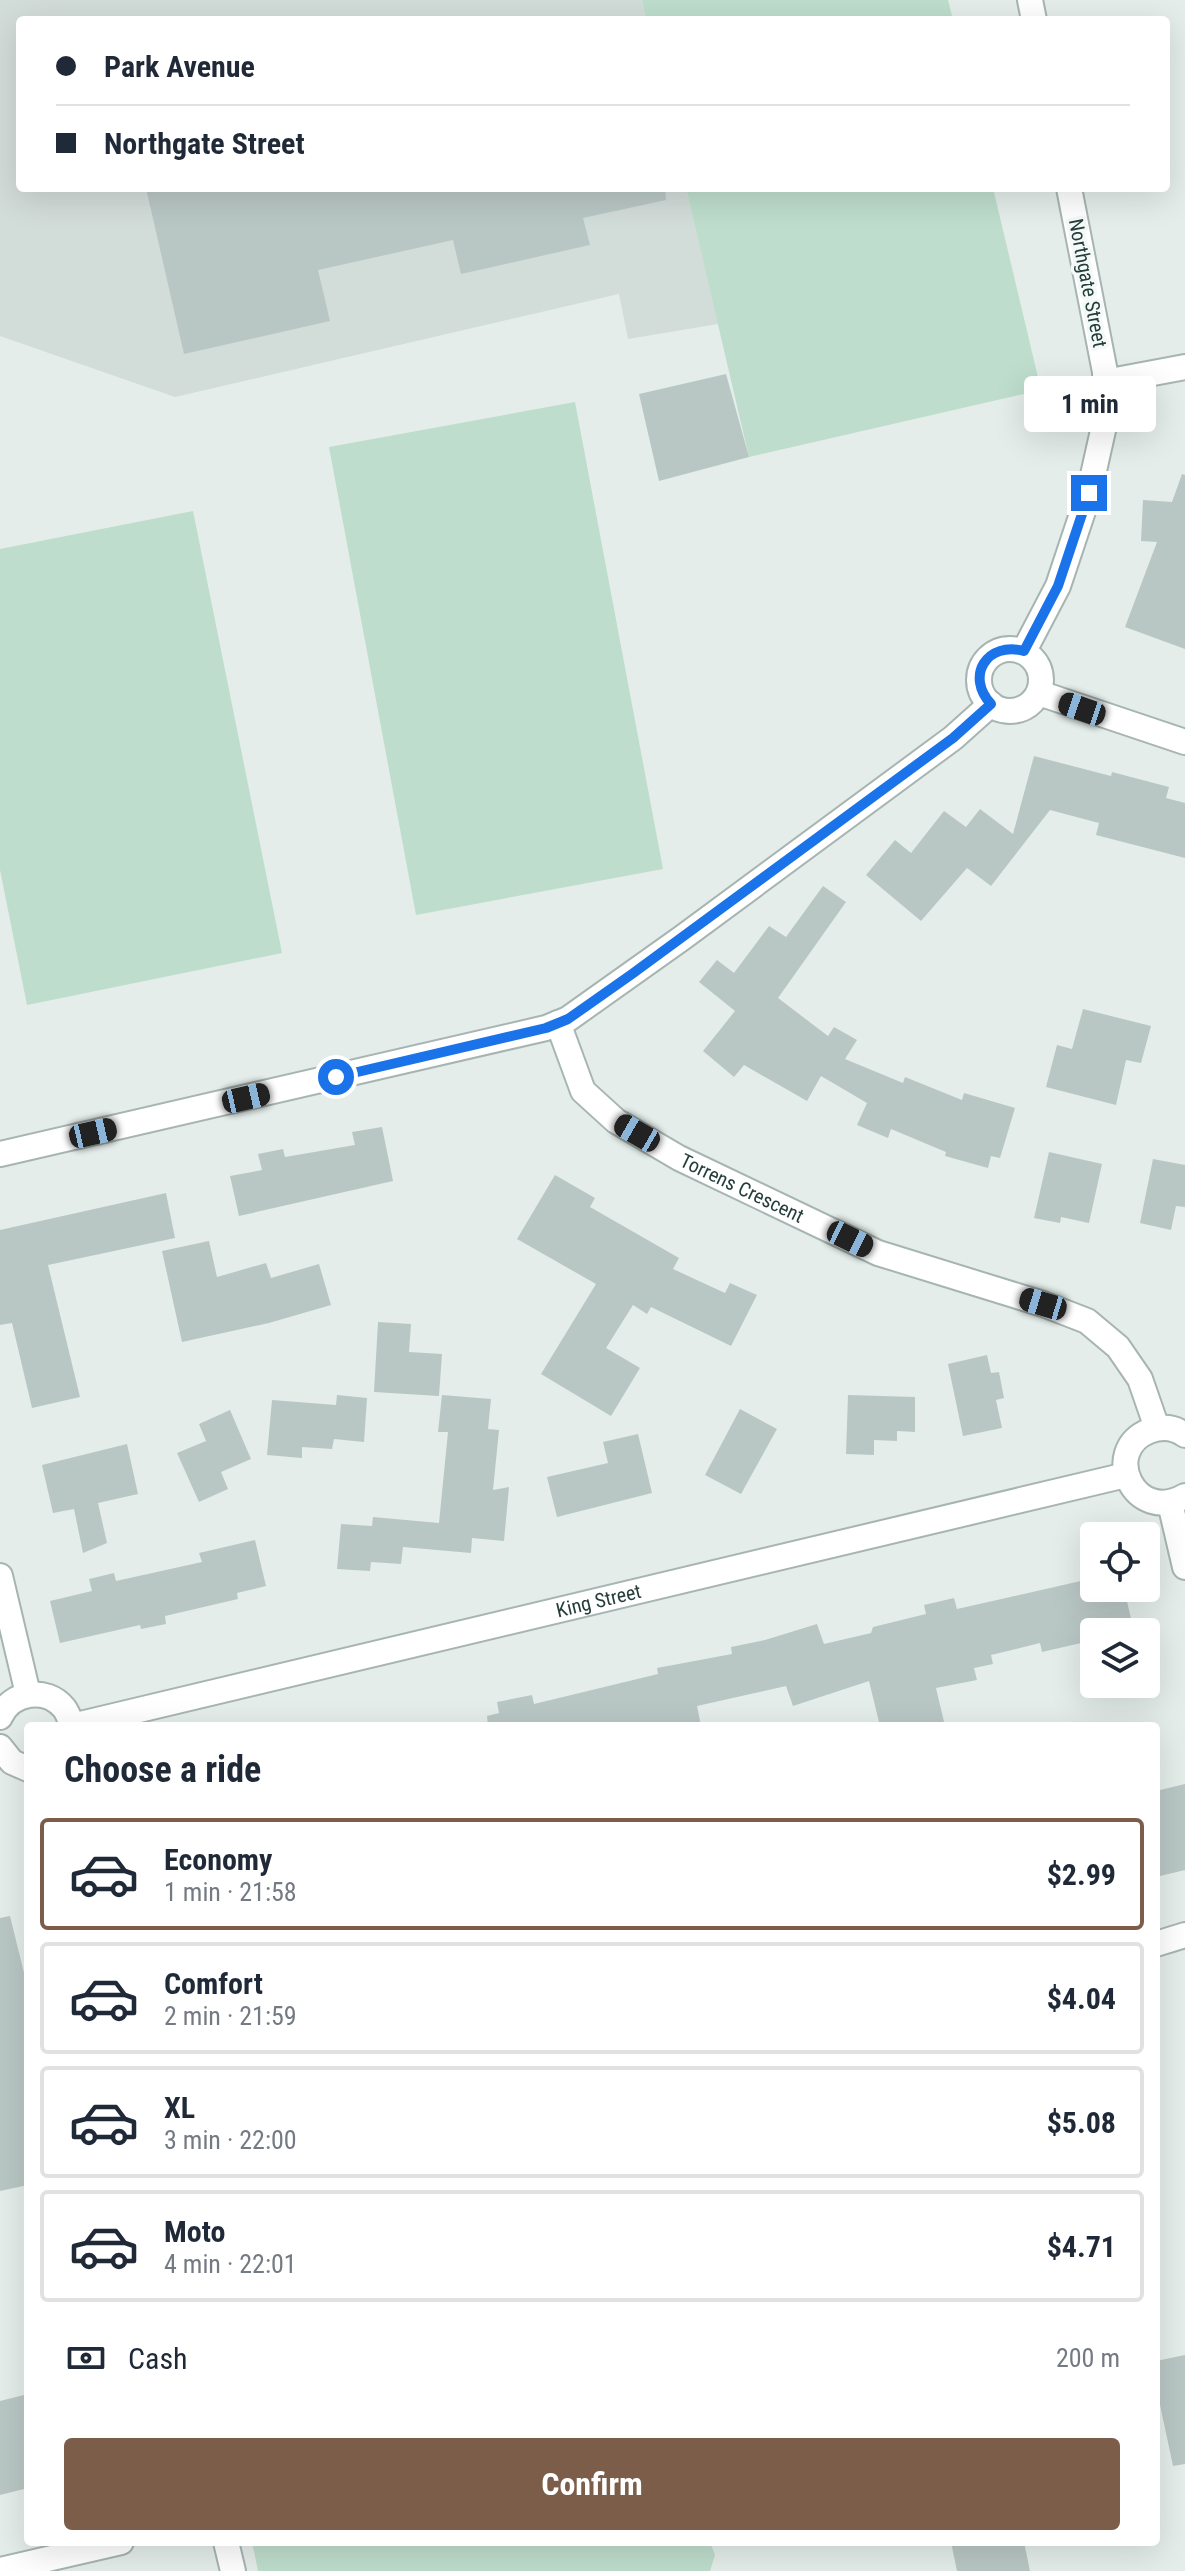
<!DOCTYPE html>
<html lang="en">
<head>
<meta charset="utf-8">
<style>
  :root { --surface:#fff; --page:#f6f6f7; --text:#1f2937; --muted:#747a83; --line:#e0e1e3; --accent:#7b5d4a }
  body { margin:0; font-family:"Roboto Condensed",sans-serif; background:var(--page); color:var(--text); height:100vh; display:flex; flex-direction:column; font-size:30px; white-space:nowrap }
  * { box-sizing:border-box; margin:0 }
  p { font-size:26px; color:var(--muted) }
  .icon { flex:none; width:44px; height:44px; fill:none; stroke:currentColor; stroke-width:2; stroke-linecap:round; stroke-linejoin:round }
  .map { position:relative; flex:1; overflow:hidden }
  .side { position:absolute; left:24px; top:1722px; width:1136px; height:824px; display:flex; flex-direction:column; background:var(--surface); border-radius:8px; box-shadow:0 8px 32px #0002 }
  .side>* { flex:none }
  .top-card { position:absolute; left:16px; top:16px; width:1154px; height:176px; border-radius:8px; box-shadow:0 8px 32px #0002; display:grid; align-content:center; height:176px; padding:0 40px; background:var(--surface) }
  .controls { position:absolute; left:1080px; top:1522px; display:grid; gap:16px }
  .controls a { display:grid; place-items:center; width:80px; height:80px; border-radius:8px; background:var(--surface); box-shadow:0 8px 32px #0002; font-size:40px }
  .end { position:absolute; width:36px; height:36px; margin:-18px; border:10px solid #1a73e8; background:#fff; box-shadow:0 0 0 4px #fff }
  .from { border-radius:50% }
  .bubble { position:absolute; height:56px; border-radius:8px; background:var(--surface); box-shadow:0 8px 32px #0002; font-size:26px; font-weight:700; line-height:56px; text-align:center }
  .car { position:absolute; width:24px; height:48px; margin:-24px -12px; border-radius:10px; box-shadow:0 0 6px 2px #0007; background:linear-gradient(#222 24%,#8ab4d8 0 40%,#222 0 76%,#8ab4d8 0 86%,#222 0) }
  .top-card b { display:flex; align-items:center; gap:28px; height:76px; font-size:30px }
  .top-card b+b { border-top:2px solid var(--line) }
  .top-card i { width:20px; height:20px; background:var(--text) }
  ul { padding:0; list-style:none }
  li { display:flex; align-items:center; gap:24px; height:112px; margin:0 16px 12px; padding:0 24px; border:4px solid var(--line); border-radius:8px }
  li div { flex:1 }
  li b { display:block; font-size:30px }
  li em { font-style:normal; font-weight:700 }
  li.on { border-color:var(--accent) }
  li>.icon { width:72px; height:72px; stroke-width:1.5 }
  h2 { padding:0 40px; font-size:36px; line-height:96px }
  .pay { display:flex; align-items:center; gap:20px; height:88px; padding:0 40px; font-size:30px }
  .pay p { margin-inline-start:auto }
  .primary-button { display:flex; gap:16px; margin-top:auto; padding:16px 40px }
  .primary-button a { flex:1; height:92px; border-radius:8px; background:var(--accent); color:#fff; font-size:32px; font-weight:700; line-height:92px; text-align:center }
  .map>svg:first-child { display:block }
  .built { fill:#d2dcd9 }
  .park { fill:#beddcc }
  .building { fill:#b9c7c4 }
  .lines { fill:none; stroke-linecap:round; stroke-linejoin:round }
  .minor-casing { stroke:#a7b5b2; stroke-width:28 }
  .minor { stroke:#fff; stroke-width:24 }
  .route { stroke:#1a73e8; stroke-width:10 }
  .labels { text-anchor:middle; stroke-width:7; stroke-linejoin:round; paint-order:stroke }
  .street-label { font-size:20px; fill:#243d3b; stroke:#f4f9f7 }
</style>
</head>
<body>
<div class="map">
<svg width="1185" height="2571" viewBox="0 0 1185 2571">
  <rect width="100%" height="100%" fill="#e4edea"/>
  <path class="built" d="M0,0H642L646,20H20V188H686L718,324L628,339L619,294L175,397L0,336Z"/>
  <path class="park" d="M642,0H948L953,20H646Z
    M686,188H993L1041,390L749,457Z
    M575,402L663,869L416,915L329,447Z
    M193,511L282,953L27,1005L0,870V549Z
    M252,2542H710L715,2555L710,2571H258Z"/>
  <path class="building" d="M146,188H665L666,200L583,218L590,245L461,274L453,240L318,270L330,321L184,354Z
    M726,374L749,457L659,481L639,394Z
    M1182,474L1185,475V649L1125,627L1157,542L1141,541L1143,500L1172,502Z
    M1034,756L1111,776L1112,772L1169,787L1166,798L1185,803V858L1096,835L1099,823L1050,810L991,886L967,868L921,921L866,875L895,840L911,853L944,811L966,827L980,809L1013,834Z
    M823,886L846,902L778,998L828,1036L834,1027L857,1040L845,1059L903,1083L905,1077L962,1100L964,1093L1015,1108L1000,1158L991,1156L988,1168L945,1156L946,1152L891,1129L888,1138L857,1125L867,1103L821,1076L807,1101L744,1065L734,1077L703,1051L735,1011L699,982L717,960L734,973L769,926L786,937Z
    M1083,1009L1151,1026L1141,1063L1126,1060L1116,1105L1046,1087L1057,1045L1072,1049Z
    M382,1127L393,1181L239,1216L230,1176L262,1170L258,1154L283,1149L285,1157L355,1145L352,1132Z
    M1049,1152L1102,1164L1089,1223L1061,1217L1060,1223L1034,1218Z
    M1153,1159L1185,1165V1207L1176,1206L1171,1230L1140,1223Z
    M555,1175L595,1198L590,1207L679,1258L673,1269L725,1293L730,1283L757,1295L731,1346L651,1307L647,1314L633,1305L606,1348L640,1368L611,1416L541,1374L596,1284L517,1239Z
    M166,1193L175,1238L48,1265L80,1397L32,1408L12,1323L0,1325V1230Z
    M209,1241L217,1277L266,1263L271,1278L319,1264L331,1305L269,1323L182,1342L162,1251Z
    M378,1322L411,1324L409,1352L442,1354L439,1396L374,1392Z
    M987,1355L991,1373L999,1372L1004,1398L996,1400L1002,1428L963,1436L948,1364Z
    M337,1395L367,1398L364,1442L334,1439L332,1449L302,1447V1458L267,1455L272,1400L336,1405Z
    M442,1395L491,1399L488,1429L499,1430L493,1490L509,1487L504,1541L472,1538L471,1553L403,1547L401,1564L371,1562L370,1571L337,1569L341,1524L372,1526L373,1517L439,1523L448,1432H438Z
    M848,1395L915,1397V1432L897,1431V1441L874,1440V1455L846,1454Z
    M740,1409L777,1429L741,1494L705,1475Z
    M230,1410L251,1459L221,1472L228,1489L199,1502L177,1453L206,1441L199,1424Z
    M638,1434L652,1493L557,1517L547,1477L608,1463L603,1442Z
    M127,1444L138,1494L98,1503L107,1543L83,1553L74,1509L53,1513L42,1465Z
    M255,1540L266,1586L237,1593L238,1599L165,1616L166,1624L141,1629L140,1625L60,1643L50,1601L92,1591L89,1579L114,1573L116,1581L202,1562L199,1553Z
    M1094,1578V1588H1124L1134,1632H1094V1640L1042,1652L1040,1643L991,1655L993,1664L974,1668L977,1680L936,1688L945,1726H880L869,1681L793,1706L786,1686L697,1706L701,1726H488L487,1716L499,1713L497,1702L532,1695L534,1704L658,1674L657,1668L732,1654L731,1647L765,1640L817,1624L824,1644L871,1633L873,1627L926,1614L924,1605L954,1598L957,1609Z
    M1185,1784V1870L1156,1877V1791Z
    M10,1916L28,1989V2185L0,2191V1918Z
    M1185,2355V2464L1173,2466L1156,2386V2361Z
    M28,2394V2488L0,2495V2401Z
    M951,2542H1024L1030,2571H957Z"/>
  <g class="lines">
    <g class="minor-casing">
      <g id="minor">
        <path d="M1030,0L1034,20"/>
        <path d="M1105,382L1185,367"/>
        <circle cx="1010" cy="680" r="31"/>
        <path d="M1024,651L1058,586L1089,493L1106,417L1105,372L1069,188"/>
        <path d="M1039,693L1185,742"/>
        <path id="s1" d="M558,1023L583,1091L616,1121L679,1158L878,1253L1043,1304L1087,1321L1118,1347L1140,1379L1157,1428"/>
        <path d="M0,1154L546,1028L568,1019L682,938L953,738L991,704"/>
        <path d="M1185,1435C1174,1427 1162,1426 1149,1431C1100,1451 1135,1525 1185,1496"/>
        <path d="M1170,1503L1185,1567"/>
        <path d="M0,1576L28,1694"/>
        <path id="s2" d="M0,1717C11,1692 46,1686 64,1708C68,1713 70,1720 72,1726L1126,1475"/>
        <path d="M0,1747L12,1762L28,1769"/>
        <path d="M1156,1944L1185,1935"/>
        <path d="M226,2542L233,2571"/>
        <path d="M0,2570L121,2542"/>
      </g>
    </g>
    <use href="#minor" class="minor"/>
  </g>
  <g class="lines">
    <path class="route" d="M336,1077L546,1028L568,1019L632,974L953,738L991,704C965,676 987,641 1024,651L1058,586L1089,493"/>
  </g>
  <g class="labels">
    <g class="street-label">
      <text transform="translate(1088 283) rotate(79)" y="7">Northgate Street</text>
      <text dy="7" stroke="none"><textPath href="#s1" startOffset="260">Torrens Crescent</textPath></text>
      <text dy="7" stroke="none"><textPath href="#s2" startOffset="638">King Street</textPath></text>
    </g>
  </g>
</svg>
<div class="controls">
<a><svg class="icon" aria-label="locate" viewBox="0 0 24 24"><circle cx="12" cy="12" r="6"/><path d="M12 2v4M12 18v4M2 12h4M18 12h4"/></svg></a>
<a><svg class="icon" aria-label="layers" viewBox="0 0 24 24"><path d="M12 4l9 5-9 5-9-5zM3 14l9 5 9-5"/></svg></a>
</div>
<i class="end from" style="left:336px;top:1077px"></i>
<i class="end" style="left:1089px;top:493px"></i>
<div class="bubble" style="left:1024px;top:376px;width:132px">1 min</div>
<i class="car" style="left:1082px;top:709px;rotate:289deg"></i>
<i class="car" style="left:246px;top:1098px;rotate:77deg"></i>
<i class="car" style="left:93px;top:1133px;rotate:77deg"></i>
<i class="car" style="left:637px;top:1133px;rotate:300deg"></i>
<i class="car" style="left:850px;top:1239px;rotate:116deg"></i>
<i class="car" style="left:1043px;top:1304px;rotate:287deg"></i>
<div class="top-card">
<b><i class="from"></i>Park Avenue</b>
<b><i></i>Northgate Street</b>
</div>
<section class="side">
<h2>Choose a ride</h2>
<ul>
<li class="on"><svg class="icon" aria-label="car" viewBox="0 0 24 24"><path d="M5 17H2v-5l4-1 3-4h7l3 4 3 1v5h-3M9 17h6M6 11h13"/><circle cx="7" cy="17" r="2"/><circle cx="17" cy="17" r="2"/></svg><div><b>Economy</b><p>1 min · 21:58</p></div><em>$2.99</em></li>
<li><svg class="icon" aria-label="car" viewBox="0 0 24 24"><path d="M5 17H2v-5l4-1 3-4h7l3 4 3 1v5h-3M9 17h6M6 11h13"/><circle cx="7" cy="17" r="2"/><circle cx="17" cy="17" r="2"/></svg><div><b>Comfort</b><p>2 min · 21:59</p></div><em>$4.04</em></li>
<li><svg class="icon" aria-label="car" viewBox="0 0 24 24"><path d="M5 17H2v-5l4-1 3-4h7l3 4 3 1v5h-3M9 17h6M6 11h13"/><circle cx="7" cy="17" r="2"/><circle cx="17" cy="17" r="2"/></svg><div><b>XL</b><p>3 min · 22:00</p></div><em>$5.08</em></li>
<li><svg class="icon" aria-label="car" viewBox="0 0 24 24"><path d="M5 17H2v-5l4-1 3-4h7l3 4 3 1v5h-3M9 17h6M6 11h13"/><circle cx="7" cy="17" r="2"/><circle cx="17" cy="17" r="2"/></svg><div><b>Moto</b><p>4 min · 22:01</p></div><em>$4.71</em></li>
</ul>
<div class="pay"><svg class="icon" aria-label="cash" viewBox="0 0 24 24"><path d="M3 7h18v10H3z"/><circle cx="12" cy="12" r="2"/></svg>Cash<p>200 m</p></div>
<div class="primary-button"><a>Confirm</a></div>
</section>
</div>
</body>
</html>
